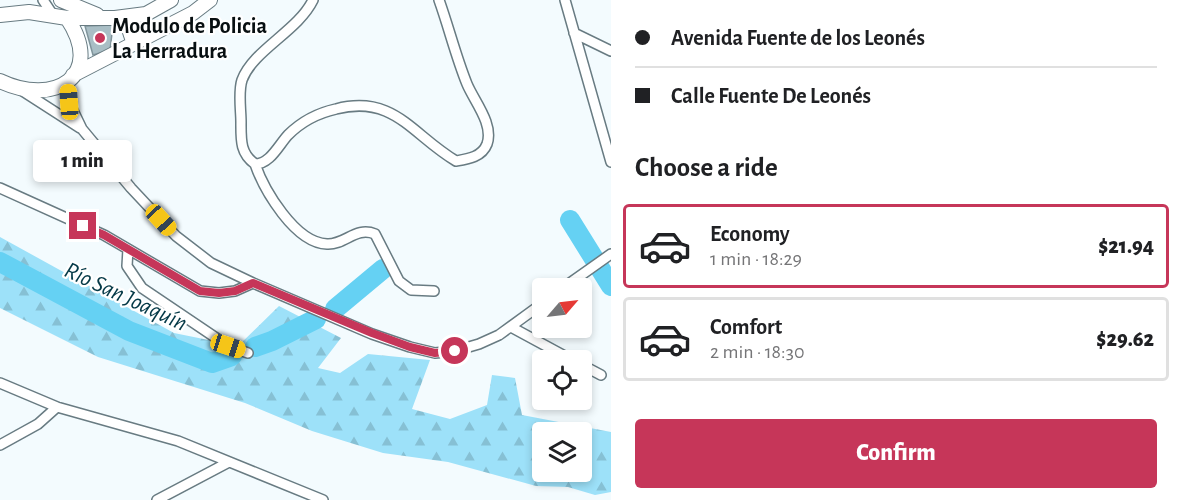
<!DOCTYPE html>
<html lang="en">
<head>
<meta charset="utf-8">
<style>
  :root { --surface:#fff; --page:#f2f2f2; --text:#202124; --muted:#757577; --line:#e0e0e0; --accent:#c63659 }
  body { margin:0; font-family:"Alegreya Sans",sans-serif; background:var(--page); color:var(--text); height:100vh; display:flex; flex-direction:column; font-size:22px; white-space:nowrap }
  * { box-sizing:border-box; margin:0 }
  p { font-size:20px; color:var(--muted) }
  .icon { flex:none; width:33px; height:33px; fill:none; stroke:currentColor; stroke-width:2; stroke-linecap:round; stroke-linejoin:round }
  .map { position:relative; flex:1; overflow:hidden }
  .drawer { display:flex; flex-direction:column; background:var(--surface); width:570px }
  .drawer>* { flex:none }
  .top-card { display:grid; align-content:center; height:132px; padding:0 24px; background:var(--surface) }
  .needle { width:39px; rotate:62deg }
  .fabs { position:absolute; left:532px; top:278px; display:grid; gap:12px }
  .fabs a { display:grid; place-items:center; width:60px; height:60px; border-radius:6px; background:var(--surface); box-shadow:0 3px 9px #0003; font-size:30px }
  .end { position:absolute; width:27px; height:27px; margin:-14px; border:8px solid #c63659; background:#fff; box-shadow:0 0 0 3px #fff }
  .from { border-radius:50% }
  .bubble { position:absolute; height:42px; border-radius:6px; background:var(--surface); box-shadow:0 3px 9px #0003; font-size:20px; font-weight:800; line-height:42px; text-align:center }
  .car { position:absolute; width:18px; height:36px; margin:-18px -9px; border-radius:8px; box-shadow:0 0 4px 2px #0007; background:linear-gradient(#f5c518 24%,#345 0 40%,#f5c518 0 76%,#345 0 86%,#f5c518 0) }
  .top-card b { display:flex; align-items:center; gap:21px; height:57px; font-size:22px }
  .top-card b+b { border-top:2px solid var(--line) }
  .top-card i { width:15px; height:15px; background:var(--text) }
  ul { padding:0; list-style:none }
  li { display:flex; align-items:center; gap:18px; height:84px; margin:0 12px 9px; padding:0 12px; border:3px solid var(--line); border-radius:6px }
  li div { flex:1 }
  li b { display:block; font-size:22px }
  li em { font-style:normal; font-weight:800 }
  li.active { border-color:var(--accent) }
  li>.icon { width:54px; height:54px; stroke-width:1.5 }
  h2 { padding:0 24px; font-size:27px; line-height:72px }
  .primary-button { display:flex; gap:12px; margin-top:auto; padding:12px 24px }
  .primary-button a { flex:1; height:69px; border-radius:6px; background:var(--accent); color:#fff; font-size:24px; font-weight:800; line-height:69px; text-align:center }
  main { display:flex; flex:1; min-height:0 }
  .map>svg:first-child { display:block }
  .forest { fill:url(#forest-firs); fill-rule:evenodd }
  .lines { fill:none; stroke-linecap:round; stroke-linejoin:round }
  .river { stroke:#65d1f3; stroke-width:20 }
  .building { fill:#a9bec5; stroke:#80949b; stroke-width:1.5 }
  .street-casing { stroke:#687b82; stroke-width:12 }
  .secondary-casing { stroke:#687b82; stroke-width:16 }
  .street { stroke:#fff; stroke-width:9 }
  .secondary { stroke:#fff; stroke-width:14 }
  .route { stroke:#c63659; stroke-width:8 }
  .poi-dot { fill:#c63659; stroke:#fff; stroke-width:2 }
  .labels { text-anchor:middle; stroke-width:4.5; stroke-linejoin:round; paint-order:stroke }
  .poi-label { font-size:22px; font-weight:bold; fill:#080f11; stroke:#fff; text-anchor:start }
  .water-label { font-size:24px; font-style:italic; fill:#043947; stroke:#fff }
</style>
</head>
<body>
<main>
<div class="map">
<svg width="611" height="500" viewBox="0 0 611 500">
  <defs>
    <pattern id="forest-firs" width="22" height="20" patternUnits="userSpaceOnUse" patternTransform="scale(1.5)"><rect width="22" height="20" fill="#9de1f9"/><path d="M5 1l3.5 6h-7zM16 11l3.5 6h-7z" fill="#86c0d4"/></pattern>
  </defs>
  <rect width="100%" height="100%" fill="#f3fbfe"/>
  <path class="forest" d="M0,237L174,333L238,346L279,306L341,338L318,368L340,373L368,354L430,360L412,409L450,419L487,405L492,375L515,378L522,415L611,432V492L595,495L568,487L536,486L448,462L383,453L312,431L245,403L98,357L0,308ZM543,432H582V471H543Z"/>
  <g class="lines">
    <path class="river" d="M570,220L611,286
      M0,262L129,331L212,363L232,356
      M335,309L383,269
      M255,347L272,341L316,319"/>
  </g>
  <path class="building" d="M113,25L110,50L93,55L85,26Z"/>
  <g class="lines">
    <g class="street-casing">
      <path id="street" d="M43,0L53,15
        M565,0L611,162
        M574,33L611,51
        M67,83L69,102L82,129L131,188L176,236L211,263L253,283L372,334L410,347L435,353L455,351L479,344L499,335L543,303
        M21,90L80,128
        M255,164C270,164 278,146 288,135C301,122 318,113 336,109C394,94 412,135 456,161C468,159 482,157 487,144C494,124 474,101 467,84C456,57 449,28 439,0
        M255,164C264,190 295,243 327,244C345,245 356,226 375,234L399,281L411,290L434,291
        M255,164C240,153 241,140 241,122C241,110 238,92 242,80C253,50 298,31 313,0
        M0,188L104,235L200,291L219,293L235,291L253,283
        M128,249L127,266L142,288L228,346L248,353
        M563,288L611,254
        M511,327L572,360
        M582,365L601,375
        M0,383L57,407L178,441L323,500
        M0,445L38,424L57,407
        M157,500L229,462"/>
    </g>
    <g class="secondary-casing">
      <path id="secondary" d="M61,0L97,15
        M0,15L29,12L67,18H115L146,14L171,0
        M125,17L134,44
        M73,75L193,13L210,0
        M0,81C54,107 106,76 67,18"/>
    </g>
    <use href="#street" class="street"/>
    <use href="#secondary" class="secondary"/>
  </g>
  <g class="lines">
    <path class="route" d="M83,226L104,235L200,291L219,293L235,291L253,283L372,333L410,347L435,353L455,351"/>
  </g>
  <circle class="poi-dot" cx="100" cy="38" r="6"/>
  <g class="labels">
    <g class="poi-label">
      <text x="112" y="33">Modulo de Policia<tspan x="112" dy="25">La Herradura</tspan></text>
    </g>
    <g class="water-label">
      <text transform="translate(126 296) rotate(25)" y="8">Río San Joaquín</text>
    </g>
  </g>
</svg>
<div class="fabs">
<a><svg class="needle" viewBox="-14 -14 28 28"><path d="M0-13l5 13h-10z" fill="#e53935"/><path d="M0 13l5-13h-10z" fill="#757577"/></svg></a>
<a><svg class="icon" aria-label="locate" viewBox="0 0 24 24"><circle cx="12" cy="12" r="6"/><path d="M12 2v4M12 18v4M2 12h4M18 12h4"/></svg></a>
<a><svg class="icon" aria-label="layers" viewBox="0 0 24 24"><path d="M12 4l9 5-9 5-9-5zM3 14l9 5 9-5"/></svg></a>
</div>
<i class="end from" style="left:455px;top:351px"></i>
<i class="end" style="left:83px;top:226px"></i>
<div class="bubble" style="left:33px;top:140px;width:99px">1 min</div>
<i class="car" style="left:69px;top:102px;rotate:356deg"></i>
<i class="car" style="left:161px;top:220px;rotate:137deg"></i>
<i class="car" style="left:228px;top:346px;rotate:108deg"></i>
</div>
<section class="drawer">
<div class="top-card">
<b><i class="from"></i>Avenida Fuente de los Leonés</b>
<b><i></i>Calle Fuente De Leonés</b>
</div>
<h2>Choose a ride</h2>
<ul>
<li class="active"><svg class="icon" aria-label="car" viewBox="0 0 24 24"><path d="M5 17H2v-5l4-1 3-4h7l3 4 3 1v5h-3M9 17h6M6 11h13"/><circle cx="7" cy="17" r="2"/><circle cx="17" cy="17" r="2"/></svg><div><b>Economy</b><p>1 min · 18:29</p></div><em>$21.94</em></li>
<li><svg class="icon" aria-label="car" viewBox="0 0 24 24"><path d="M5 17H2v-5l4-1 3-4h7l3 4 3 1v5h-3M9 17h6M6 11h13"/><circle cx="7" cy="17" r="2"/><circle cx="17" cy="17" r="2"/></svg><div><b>Comfort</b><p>2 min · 18:30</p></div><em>$29.62</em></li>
</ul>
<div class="primary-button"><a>Confirm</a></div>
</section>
</main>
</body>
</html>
